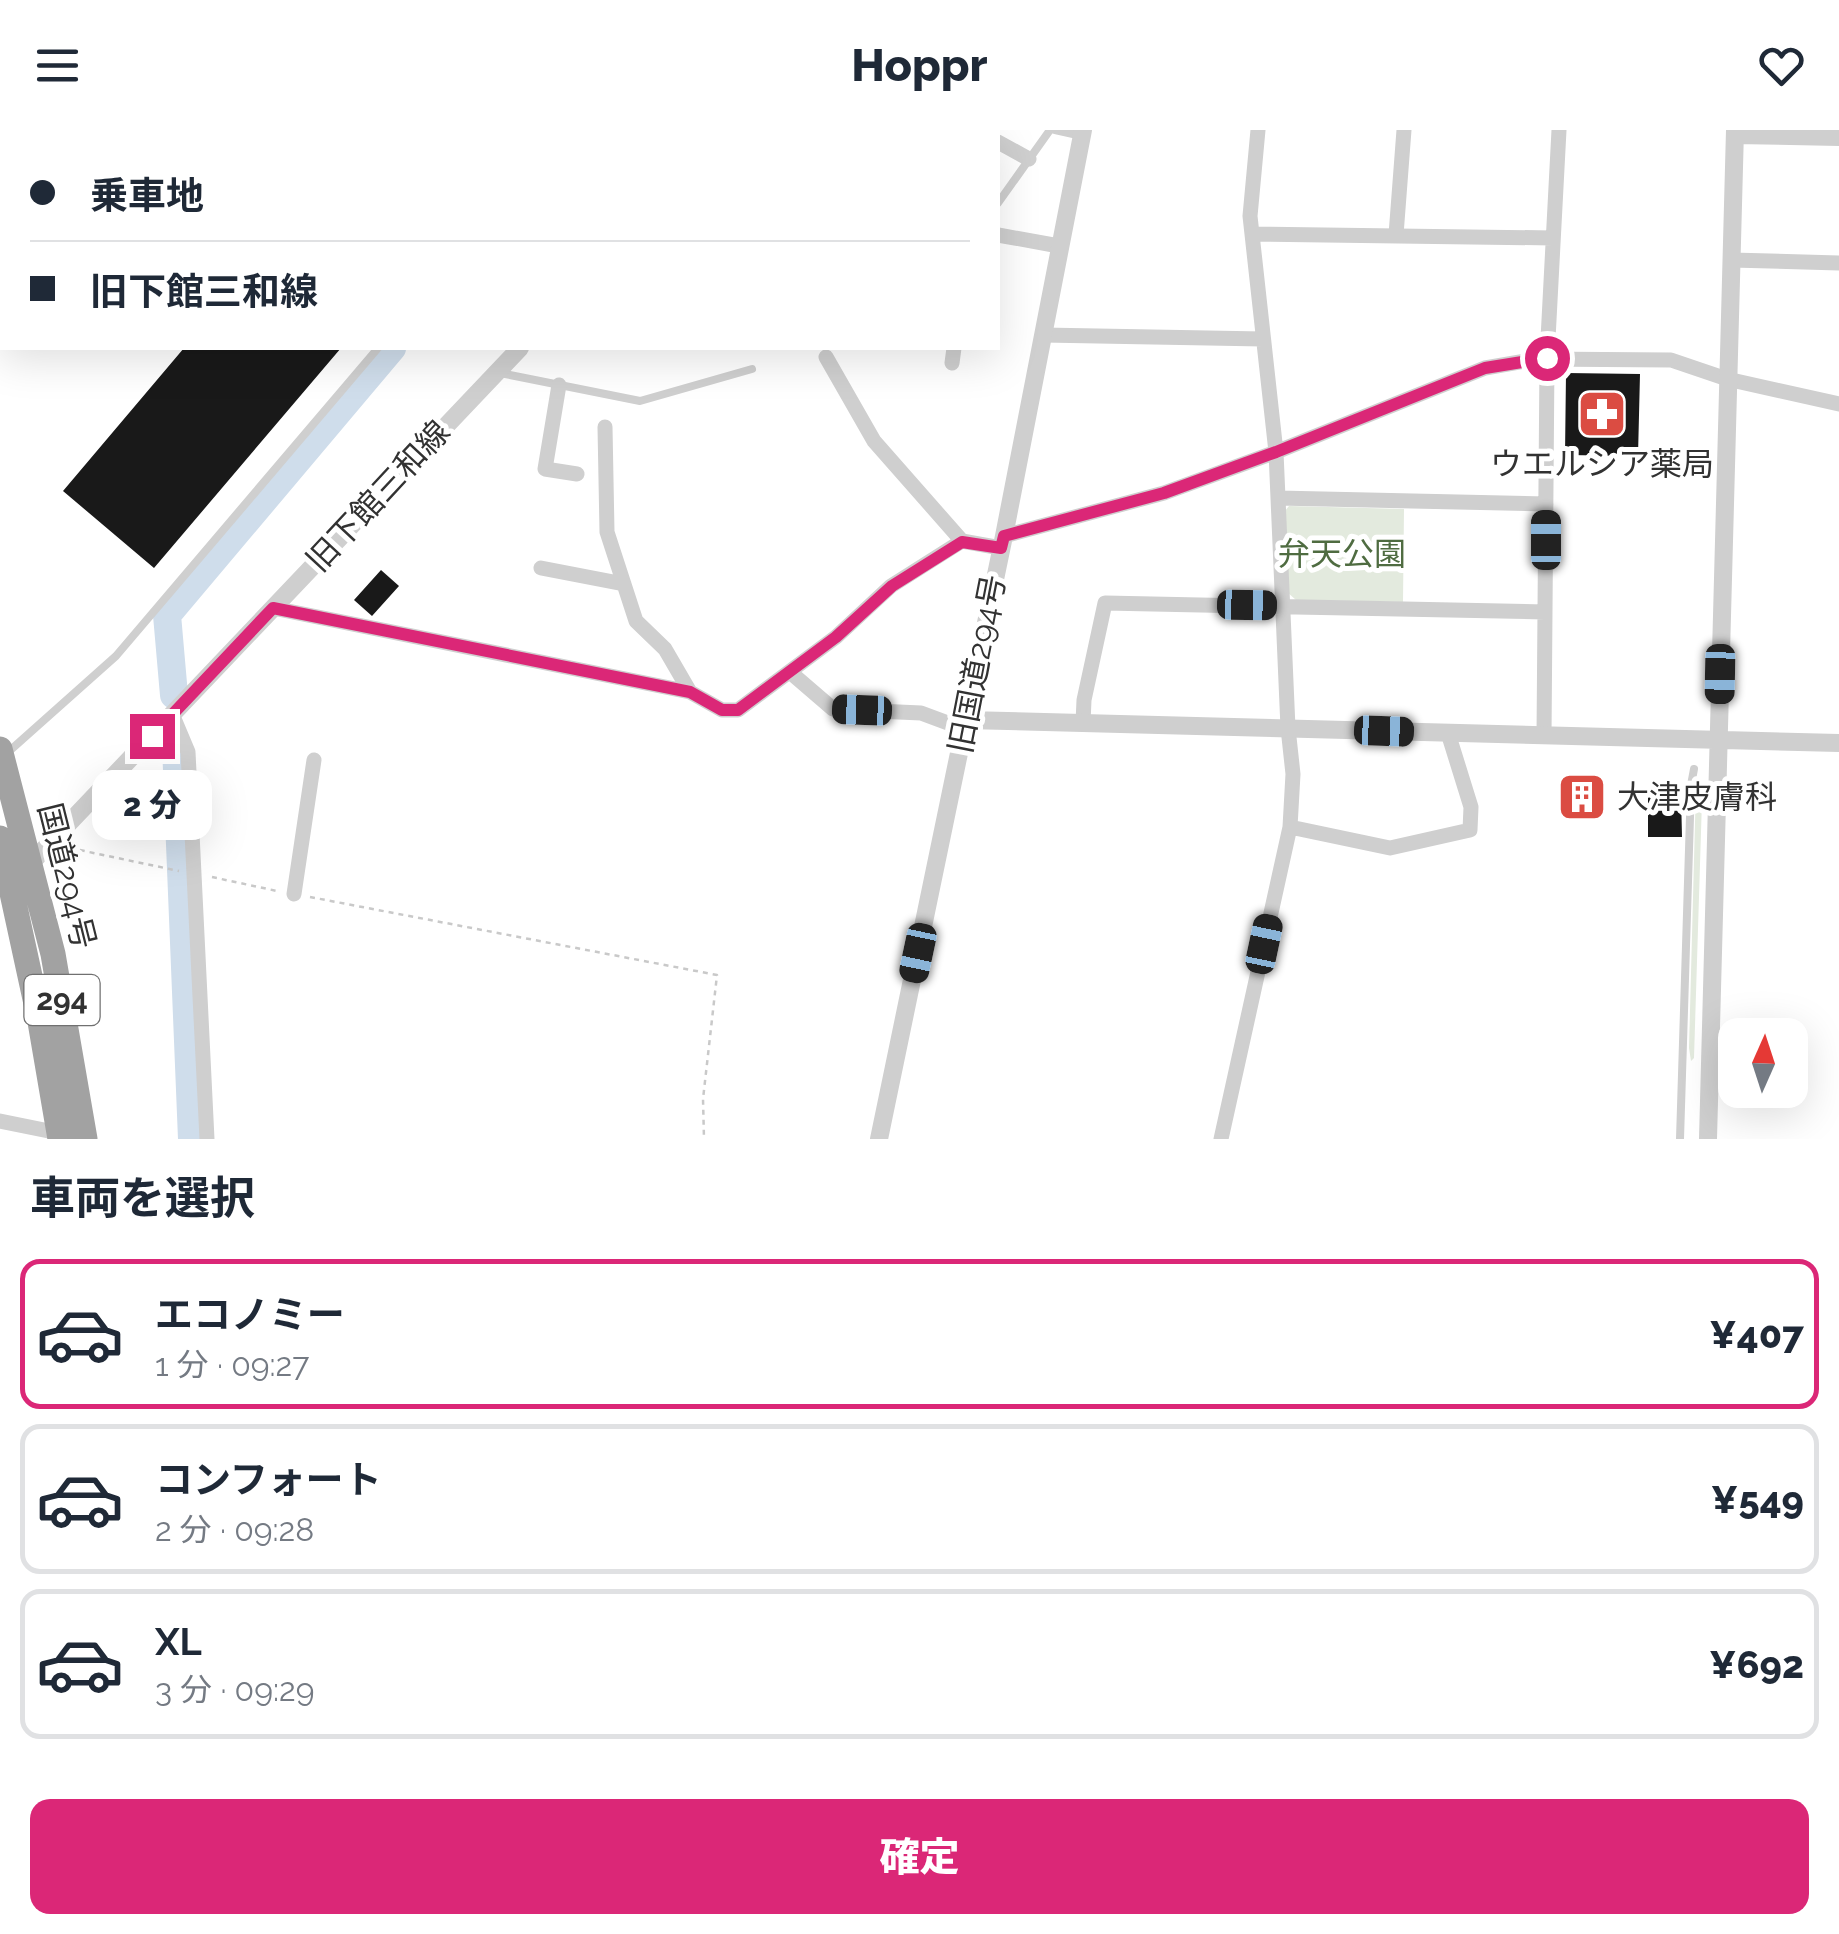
<!DOCTYPE html>
<html lang="ja">
<head>
<meta charset="utf-8">
<style>
  :root { --surface:#fff; --page:#f6f6f7; --text:#1f2937; --muted:#747a83; --line:#e0e1e3; --accent:#db2777 }
  body { margin:0; font-family:Raleway,"Noto Sans JP",sans-serif; background:var(--page); color:var(--text); height:100vh; display:flex; flex-direction:column; font-size:38px; white-space:nowrap }
  * { box-sizing:border-box; margin:0 }
  p { font-size:32px; color:var(--muted) }
  .icon { flex:none; width:55px; height:55px; fill:none; stroke:currentColor; stroke-width:2; stroke-linecap:round; stroke-linejoin:round }
  .map { position:relative; height:1009px; overflow:hidden }
  .side { display:flex; flex-direction:column; background:var(--surface); flex:1 }
  .side>* { flex:none }
  .guide { position:absolute; left:0px; top:0px; width:1000px; height:220px; box-shadow:0 10px 40px #0002; display:grid; align-content:center; height:220px; padding:0 30px; background:var(--surface) }
  .needle { width:65px; rotate:3deg }
  .tools { position:absolute; left:1718px; top:888px; display:grid; gap:20px }
  .tools a { display:grid; place-items:center; width:90px; height:90px; border-radius:20px; background:var(--surface); box-shadow:0 10px 40px #0002; font-size:50px }
  .end { position:absolute; width:45px; height:45px; margin:-22px; border:12px solid #db2777; background:#fff; box-shadow:0 0 0 5px #fff }
  .from { border-radius:50% }
  .bubble { position:absolute; height:70px; border-radius:20px; background:var(--surface); box-shadow:0 10px 40px #0002; font-size:32px; font-weight:800; line-height:70px; text-align:center }
  .car { position:absolute; width:30px; height:60px; margin:-30px -15px; border-radius:12px; box-shadow:0 0 8px 2px #0007; background:linear-gradient(#222 24%,#8ab4d8 0 40%,#222 0 76%,#8ab4d8 0 86%,#222 0) }
  .guide b { display:flex; align-items:center; gap:35px; height:95px; font-size:38px }
  .guide b+b { border-top:2px solid var(--line) }
  .guide i { width:25px; height:25px; background:var(--text) }
  ul { padding:0; list-style:none }
  li { display:flex; align-items:center; gap:30px; height:150px; margin:0 20px 15px; padding:0 10px; border:5px solid var(--line); border-radius:20px }
  li div { flex:1 }
  li b { display:block; font-size:38px }
  li em { font-style:normal; font-weight:800 }
  li.active { border-color:var(--accent) }
  li>.icon { width:90px; height:90px; stroke-width:1.5 }
  h2 { padding:0 30px; font-size:45px; line-height:120px }
  .button { display:flex; gap:20px; margin-top:auto; padding:20px 30px }
  .button a { flex:1; height:115px; border-radius:20px; background:var(--accent); color:#fff; font-size:40px; font-weight:800; line-height:115px; text-align:center }
  header { display:flex; justify-content:space-between; align-items:center; height:130px; padding:0 30px; background:var(--surface); font-size:45px; font-weight:800 }
  .map>svg:first-child { display:block }
  .green { fill:#e3eade }
  .lines { fill:none; stroke-linecap:round; stroke-linejoin:round }
  .river { stroke:#cfddeb; stroke-width:28 }
  .building { fill:#191919 }
  .path { stroke:#c9c9c9; stroke-width:2.5; stroke-dasharray:5 5; stroke-linecap:butt }
  .service { stroke:#cfcfcf; stroke-width:8 }
  .minor { stroke:#cfcfcf; stroke-width:15 }
  .tertiary { stroke:#cfcfcf; stroke-width:18 }
  .trunk { stroke:#a2a2a2; stroke-width:25 }
  .route { stroke:#db2777; stroke-width:12 }
  .labels { text-anchor:middle; stroke-width:10; stroke-linejoin:round; paint-order:stroke }
  .shield { fill:#fff; stroke:#707070; stroke-width:2.5 }
  .shield-label { font-size:30px; font-weight:bold; fill:#323232 }
  .poi-label { font-size:32px; fill:#323232; stroke:#fff }
  .street-label { font-size:32px; fill:#323232; stroke:#fff }
  .park-label { font-size:32px; fill:#4f6c41; stroke:#fff }
</style>
</head>
<body>
<header><svg class="icon" aria-label="menu" viewBox="0 0 24 24"><path d="M4 6h16M4 12h16M4 18h16"/></svg>Hoppr<svg class="icon" aria-label="heart" viewBox="0 0 24 24"><path d="M12 20l-8-8c-3-5 5-10 8-4 3-6 11-1 8 4z"/></svg></header>
<div class="map">
<svg width="1839" height="1009" viewBox="0 0 1839 1009">
  <rect width="100%" height="100%" fill="#fff"/>
  <path class="green" d="M1289,376L1404,379L1403,472L1296,470L1287,462L1280,387Z
    M1699,652L1702,670L1694,928L1691,931L1689,918L1696,655Z"/>
  <g class="lines">
    <path class="river" d="M572,2L574,0
      M174,565L167,485L392,218
      M176,616L192,1009"/>
  </g>
  <path class="building" d="M184,218H341L154,438L63,361Z
    M1566,243L1640,244L1638,326L1565,325Z
    M381,440L399,456L372,486L354,470Z
    M1570,651L1601,659L1595,682L1562,674Z
    M1648,662L1681,664L1682,707H1648Z"/>
  <g class="lines">
    <path class="path" d="M70,718L179,741
      M212,747L277,761
      M310,767L717,845L703,969L704,1009"/>
    <path class="service" d="M1055,0L1073,4
      M998,73L1050,0
      M500,243L640,271L752,239
      M6,624L116,526L378,218
      M1680,1009L1691,655L1694,639"/>
    <path class="minor" d="M974,0L979,2
      M880,2V0
      M998,12L1029,29
      M1252,104L1553,108
      M998,105L1059,116
      M1396,105L1404,0
      M1731,130L1839,133
      M1043,205L1263,209
      M826,227L874,311L962,411
      M952,233L954,218
      M559,255L545,339L577,344
      M605,297L607,402L636,491L665,519L690,562
      M1278,368L1546,374
      M1004,406L1164,363L1276,322L1485,238L1537,229L1671,230L1727,249L1839,274
      M541,438L624,454
      M273,478L690,562L722,580H738L836,507L891,456L962,411L1001,418
      M790,542L833,579L921,583L964,599
      M172,584L188,622L207,1009
      M1083,593L1084,570L1105,473L1545,482
      M1544,606L1547,228L1559,0
      M1290,697L1390,718L1470,700L1471,677L1448,603
      M294,764L314,630
      M0,991L59,1003
      M1221,1009L1290,697L1293,644L1288,598L1276,322L1250,86L1258,0"/>
    <path class="tertiary" d="M724,2L727,0
      M1735,5L1839,7
      M966,590L1839,613
      M31,733L520,218
      M879,1009L1004,406L1083,0
      M1708,1009L1735,0"/>
    <path class="trunk" d="M0,619L53,824L85,1009
      M0,708L40,892L60,1009"/>
  </g>
  <g class="lines">
    <path class="route" d="M152,606L273,478L690,562L722,580H738L836,507L892,456L962,412L1001,418L1004,406L1164,363L1276,322L1485,238L1547,228"/>
  </g>
  <defs>
    <g id="pharmacy-square" transform="scale(2.5)"><rect x="-9" y="-9" width="18" height="18" rx="4" fill="#db4c42" stroke="#fff"/><path d="M-2-6h4v4h4v4h-4v4h-4v-4h-4v-4h4Z" fill="#fff"/></g>
    <g id="building-square" transform="scale(2.5)"><rect x="-9" y="-9" width="18" height="18" rx="4" fill="#db4c42" stroke="#fff"/><path d="M-4-6H4V6H1V3H-1V6H-4ZM-2.5-4.3h1.7v1.8h-1.7ZM.8-4.3h1.7v1.8H.8ZM-2.5-1h1.7V.8h-1.7ZM.8-1h1.7V.8H.8Z" fill="#fff"/></g>
  </defs>
  <g fill-rule="evenodd">
    <use href="#pharmacy-square" x="1602" y="284"/>
    <use href="#building-square" x="1582" y="667"/>
  </g>
  <g class="labels">
    <rect class="shield" x="24.5" y="845" width="75" height="50" rx="8"/>
    <g class="shield-label">
      <text x="62" y="880">294</text>
    </g>
    <g class="poi-label">
      <text x="1602" y="345">ウエルシア薬局</text>
      <text x="1617" y="678" text-anchor="start">大津皮膚科</text>
    </g>
    <g class="street-label">
      <text transform="translate(378 366) rotate(-47)" y="11">旧下館三和線</text>
      <text transform="translate(977 534) rotate(-79)" y="11">旧国道294号</text>
      <text transform="translate(67 746) rotate(76)" y="11">国道294号</text>
    </g>
    <g class="park-label">
      <text x="1342" y="435">弁天公園</text>
    </g>
  </g>
</svg>
<div class="tools">
<a><svg class="needle" viewBox="-14 -14 28 28"><path d="M0-13l5 13h-10z" fill="#e53935"/><path d="M0 13l5-13h-10z" fill="#747a83"/></svg></a>
</div>
<i class="end from" style="left:1547px;top:228px"></i>
<i class="end" style="left:152px;top:606px"></i>
<div class="bubble" style="left:92px;top:640px;width:120px">2 分</div>
<i class="car" style="left:1546px;top:410px;rotate:0deg"></i>
<i class="car" style="left:1247px;top:475px;rotate:91deg"></i>
<i class="car" style="left:1720px;top:544px;rotate:181deg"></i>
<i class="car" style="left:862px;top:580px;rotate:272deg"></i>
<i class="car" style="left:1384px;top:601px;rotate:92deg"></i>
<i class="car" style="left:1264px;top:814px;rotate:12deg"></i>
<i class="car" style="left:918px;top:823px;rotate:192deg"></i>
<div class="guide">
<b><i class="from"></i>乗車地</b>
<b><i></i>旧下館三和線</b>
</div>
</div>
<section class="side">
<h2>車両を選択</h2>
<ul>
<li class="active"><svg class="icon" aria-label="car" viewBox="0 0 24 24"><path d="M5 17H2v-5l4-1 3-4h7l3 4 3 1v5h-3M9 17h6M6 11h13"/><circle cx="7" cy="17" r="2"/><circle cx="17" cy="17" r="2"/></svg><div><b>エコノミー</b><p>1 分 · 09:27</p></div><em>¥407</em></li>
<li><svg class="icon" aria-label="car" viewBox="0 0 24 24"><path d="M5 17H2v-5l4-1 3-4h7l3 4 3 1v5h-3M9 17h6M6 11h13"/><circle cx="7" cy="17" r="2"/><circle cx="17" cy="17" r="2"/></svg><div><b>コンフォート</b><p>2 分 · 09:28</p></div><em>¥549</em></li>
<li><svg class="icon" aria-label="car" viewBox="0 0 24 24"><path d="M5 17H2v-5l4-1 3-4h7l3 4 3 1v5h-3M9 17h6M6 11h13"/><circle cx="7" cy="17" r="2"/><circle cx="17" cy="17" r="2"/></svg><div><b>XL</b><p>3 分 · 09:29</p></div><em>¥692</em></li>
</ul>
<div class="button"><a>確定</a></div>
</section>
</body>
</html>
